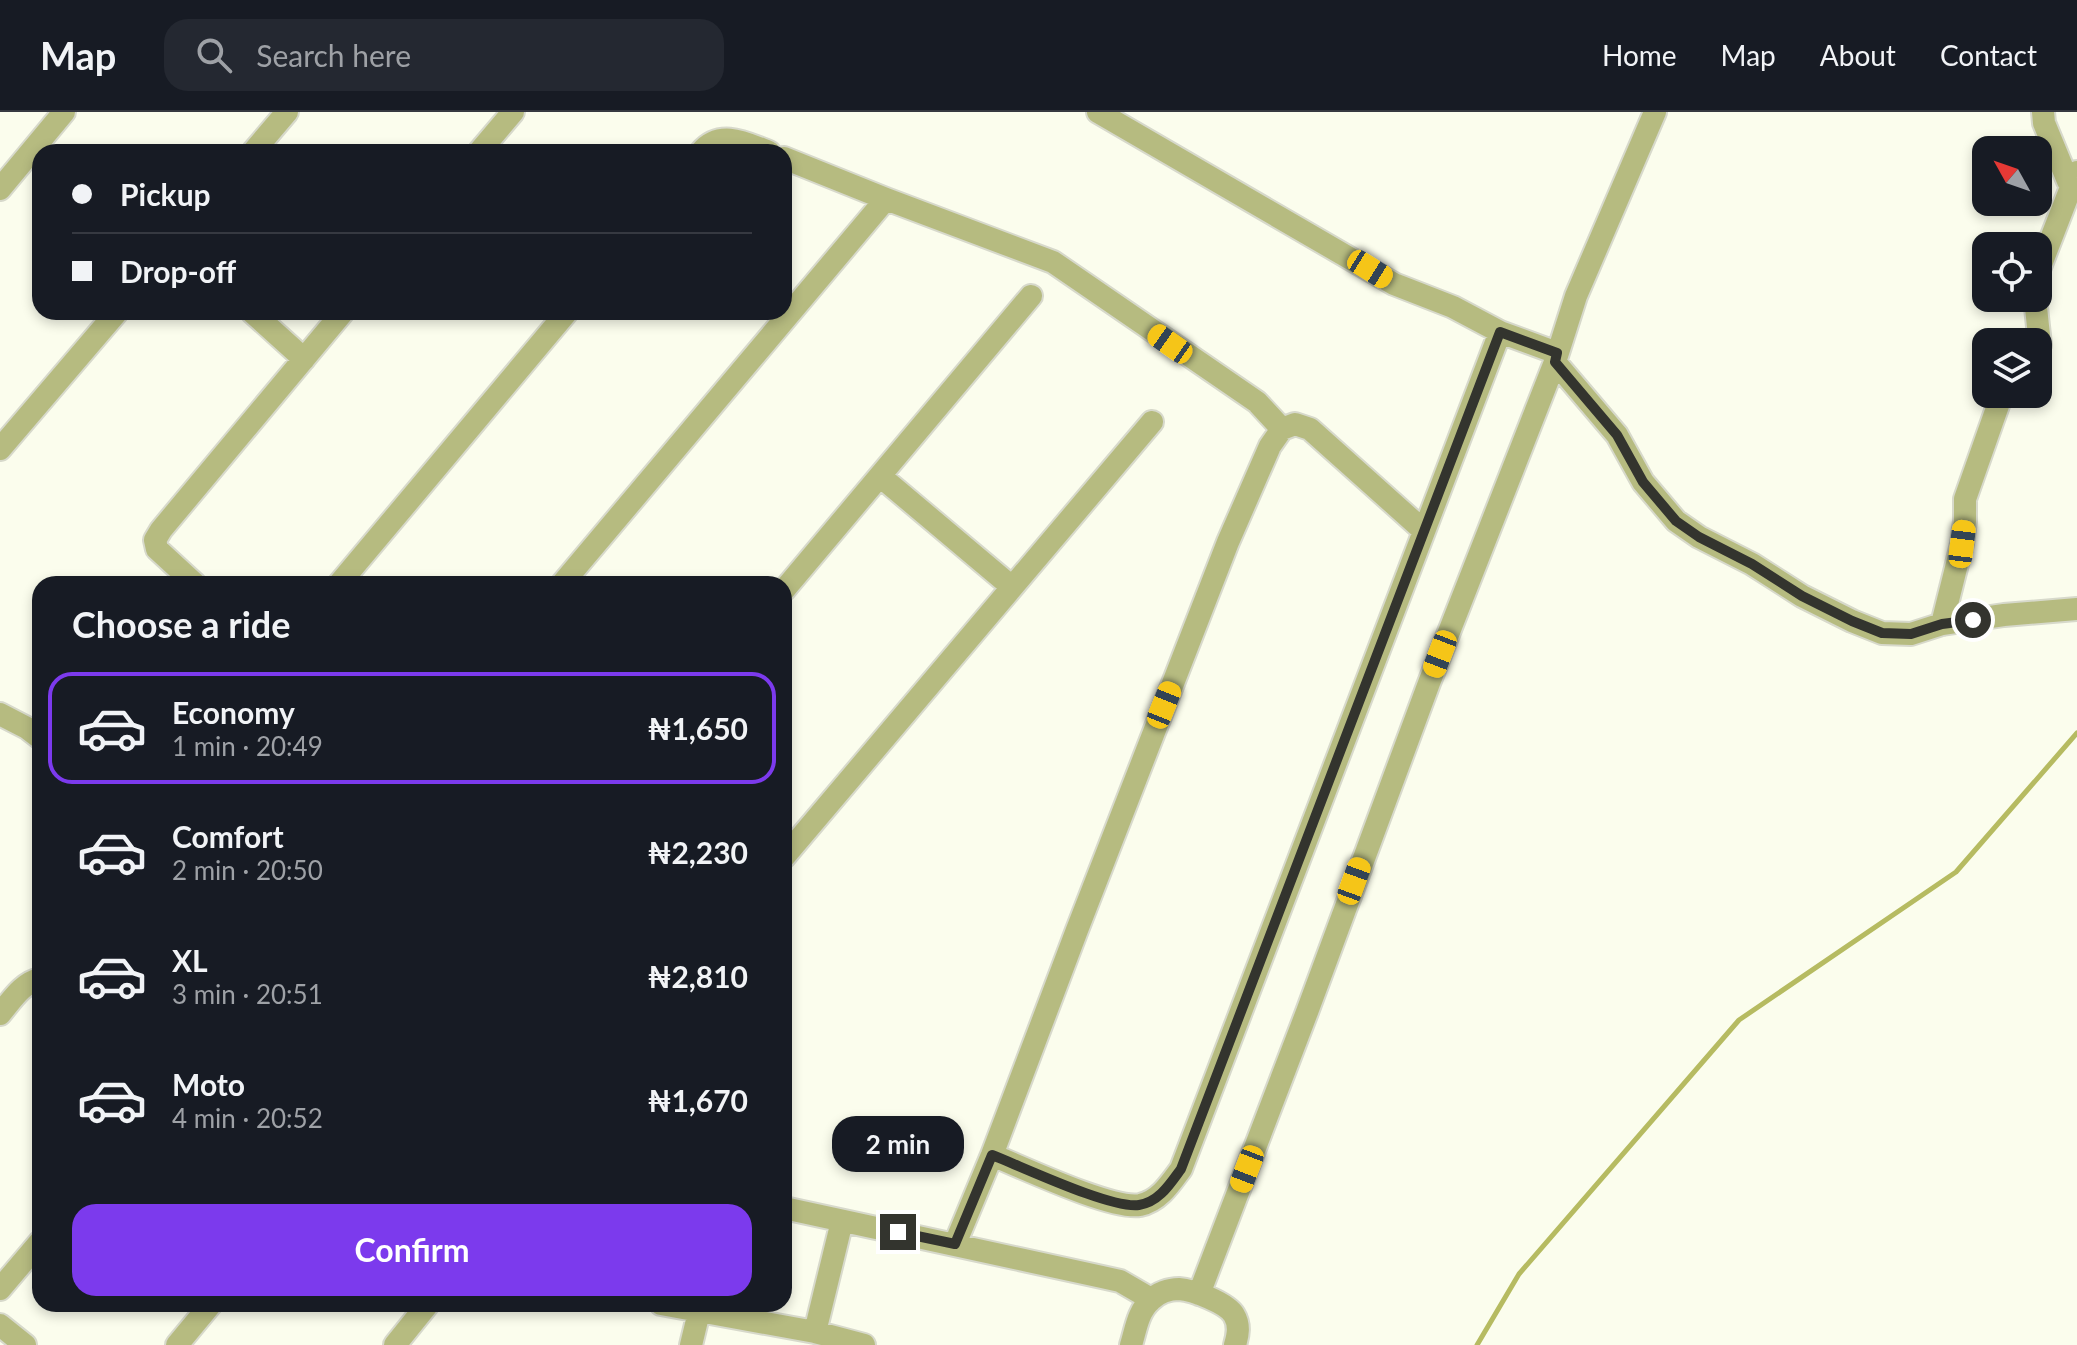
<!DOCTYPE html>
<html lang="en">
<head>
<meta charset="utf-8">
<style>
  :root { --surface:#171b24; --page:#242831; --text:#f1f3f6; --muted:#9ea1a6; --line:#363941; --accent:#7c3aed }
  body { margin:0; font-family:Lato,sans-serif; background:var(--page); color:var(--text); height:100vh; display:flex; flex-direction:column; font-size:30px; white-space:nowrap }
  * { box-sizing:border-box; margin:0 }
  p { font-size:26px; color:var(--muted) }
  .icon { flex:none; width:44px; height:44px; fill:none; stroke:currentColor; stroke-width:2; stroke-linecap:round; stroke-linejoin:round }
  .map { position:relative; flex:1; overflow:hidden }
  .panel { position:absolute; left:32px; top:464px; width:760px; height:736px; display:flex; flex-direction:column; background:var(--surface); border-radius:24px; box-shadow:0 4px 12px #0003 }
  .panel>* { flex:none }
  .banner { position:absolute; left:32px; top:32px; width:760px; height:176px; border-radius:24px; box-shadow:0 4px 12px #0003; display:grid; align-content:center; height:176px; padding:0 40px; background:var(--surface) }
  .needle { width:52px; rotate:310deg }
  .tools { position:absolute; left:1972px; top:24px; display:grid; gap:16px }
  .tools a { display:grid; place-items:center; width:80px; height:80px; border-radius:16px; background:var(--surface); box-shadow:0 4px 12px #0003; font-size:40px }
  .end { position:absolute; width:36px; height:36px; margin:-18px; border:10px solid #33342e; background:#fff; box-shadow:0 0 0 4px #fff }
  .from { border-radius:50% }
  .bubble { position:absolute; height:56px; border-radius:24px; background:var(--surface); box-shadow:0 4px 12px #0003; font-size:26px; font-weight:700; line-height:56px; text-align:center }
  .car { position:absolute; width:24px; height:48px; margin:-24px -12px; border-radius:10px; box-shadow:0 0 6px 2px #0007; background:linear-gradient(#f5c518 24%,#345 0 40%,#f5c518 0 76%,#345 0 86%,#f5c518 0) }
  .banner b { display:flex; align-items:center; gap:28px; height:76px; font-size:30px }
  .banner b+b { border-top:2px solid var(--line) }
  .banner i { width:20px; height:20px; background:var(--text) }
  ul { padding:0; list-style:none }
  li { display:flex; align-items:center; gap:24px; height:112px; margin:0 16px 12px; padding:0 24px; border:4px solid transparent; border-radius:24px }
  li div { flex:1 }
  li b { display:block; font-size:30px }
  li em { font-style:normal; font-weight:700 }
  li.current { border-color:var(--accent) }
  li>.icon { width:72px; height:72px; stroke-width:1.5 }
  h2 { padding:0 40px; font-size:36px; line-height:96px }
  .action { display:flex; gap:16px; margin-top:auto; padding:16px 40px }
  .action a { flex:1; height:92px; border-radius:24px; background:var(--accent); color:#fff; font-size:32px; font-weight:700; line-height:92px; text-align:center }
  header { display:flex; align-items:center; gap:48px; box-sizing:border-box; height:112px; padding:0 40px; background:var(--surface); border-bottom:2px solid var(--line) }
  header strong { font-size:38px }
  nav { display:flex; gap:44px; margin-inline-start:auto; font-size:28px }
  .search { width:560px; height:72px; background:var(--page); display:flex; align-items:center; gap:20px; box-sizing:border-box; padding:0 28px; border-radius:24px; color:var(--muted); font-size:30px }
  .map>svg:first-child { display:block }
  .lines { fill:none; stroke-linecap:round; stroke-linejoin:round }
  .stream { stroke:#b6bb61; stroke-width:5 }
  .minor-casing { stroke:#d7d9cb; stroke-width:26 }
  .minor { stroke:#b6bb80; stroke-width:22 }
  .route { stroke:#33342e; stroke-width:10 }
</style>
</head>
<body>
<header>
<strong>Map</strong>
<div class="search"><svg class="icon" aria-label="search" viewBox="0 0 24 24"><circle cx="10" cy="10" r="6"/><path d="M15 15l6 6"/></svg>Search here</div>
<nav><a>Home</a><a>Map</a><a>About</a><a>Contact</a></nav>
</header>
<div class="map">
<svg width="2077" height="1233" viewBox="0 0 2077 1233">
  <rect width="100%" height="100%" fill="#fbfded"/>
  <g class="lines">
    <path class="stream" d="M1477,1233L1519,1162L1739,908L1956,760L2077,621"/>
    <g class="minor-casing">
      <path id="minor" d="M1098,0L1394,172L1453,195L1500,220L1557,241
        M2043,0L2044,11L2068,69L2077,78
        M253,40L287,0
        M479,40L513,0
        M701,40C720,17 746,31 769,40
        M784,46L886,87L1053,150L1257,290L1282,317
        M0,77L64,0
        M2038,160L2077,60
        M2035,186L2040,233L2038,234
        M252,200L304,247
        M1555,250L1617,323L1643,370L1676,409L1699,425L1752,452L1802,484L1852,509L1882,521L1911,522L1942,512L2004,503L2077,497
        M0,337L117,200
        M880,364L1012,475
        M195,472L157,437L155,428L161,418L343,200
        M339,472L567,200
        M562,472L886,87
        M784,478L1031,184
        M1942,512L1962,432L1965,409V387L2002,282
        M0,602L27,616L40,626
        M784,745L1152,310
        M0,902C12,888 22,871 40,867
        M992,1043C1022,1055 1112,1098 1140,1093C1159,1089 1170,1072 1181,1057L1500,220
        M784,1096L1102,1165L1120,1169L1151,1187
        M955,1132L992,1043L1077,818L1228,430L1270,334L1282,317L1295,312L1310,317L1424,419
        M0,1177L40,1130
        M1199,1182L1307,900L1429,571L1555,250L1576,184L1655,0
        M661,1192L815,1220L864,1233
        M0,1213L25,1233
        M815,1220L842,1109
        M177,1233L211,1192
        M395,1233L428,1192
        M691,1233L699,1200
        M1131,1233C1136,1217 1138,1199 1151,1188C1158,1181 1169,1177 1179,1177C1193,1178 1227,1191 1234,1203C1240,1213 1238,1223 1235,1233"/>
    </g>
    <use href="#minor" class="minor"/>
  </g>
  <g class="lines">
    <path class="route" d="M898,1120L955,1132L992,1043C1023,1055 1111,1097 1139,1093C1159,1090 1170,1072 1181,1057L1500,220L1557,241L1555,250L1617,323L1643,370L1676,409L1699,425L1752,452L1802,484L1852,509L1882,521L1911,522L1942,512L1973,508"/>
  </g>
</svg>
<div class="tools">
<a><svg class="needle" viewBox="-14 -14 28 28"><path d="M0-13l5 13h-10z" fill="#e53935"/><path d="M0 13l5-13h-10z" fill="#9ea1a6"/></svg></a>
<a><svg class="icon" aria-label="locate" viewBox="0 0 24 24"><circle cx="12" cy="12" r="6"/><path d="M12 2v4M12 18v4M2 12h4M18 12h4"/></svg></a>
<a><svg class="icon" aria-label="layers" viewBox="0 0 24 24"><path d="M12 4l9 5-9 5-9-5zM3 14l9 5 9-5"/></svg></a>
</div>
<i class="end from" style="left:1973px;top:508px"></i>
<i class="end" style="left:898px;top:1120px"></i>
<div class="bubble" style="left:832px;top:1004px;width:132px">2 min</div>
<i class="car" style="left:1370px;top:157px;rotate:122deg"></i>
<i class="car" style="left:1170px;top:232px;rotate:305deg"></i>
<i class="car" style="left:1962px;top:432px;rotate:7deg"></i>
<i class="car" style="left:1440px;top:542px;rotate:201deg"></i>
<i class="car" style="left:1164px;top:593px;rotate:22deg"></i>
<i class="car" style="left:1354px;top:769px;rotate:20deg"></i>
<i class="car" style="left:1247px;top:1057px;rotate:201deg"></i>
<div class="banner">
<b><i class="from"></i>Pickup</b>
<b><i></i>Drop-off</b>
</div>
<section class="panel">
<h2>Choose a ride</h2>
<ul>
<li class="current"><svg class="icon" aria-label="car" viewBox="0 0 24 24"><path d="M5 17H2v-5l4-1 3-4h7l3 4 3 1v5h-3M9 17h6M6 11h13"/><circle cx="7" cy="17" r="2"/><circle cx="17" cy="17" r="2"/></svg><div><b>Economy</b><p>1 min · 20:49</p></div><em>₦1,650</em></li>
<li><svg class="icon" aria-label="car" viewBox="0 0 24 24"><path d="M5 17H2v-5l4-1 3-4h7l3 4 3 1v5h-3M9 17h6M6 11h13"/><circle cx="7" cy="17" r="2"/><circle cx="17" cy="17" r="2"/></svg><div><b>Comfort</b><p>2 min · 20:50</p></div><em>₦2,230</em></li>
<li><svg class="icon" aria-label="car" viewBox="0 0 24 24"><path d="M5 17H2v-5l4-1 3-4h7l3 4 3 1v5h-3M9 17h6M6 11h13"/><circle cx="7" cy="17" r="2"/><circle cx="17" cy="17" r="2"/></svg><div><b>XL</b><p>3 min · 20:51</p></div><em>₦2,810</em></li>
<li><svg class="icon" aria-label="car" viewBox="0 0 24 24"><path d="M5 17H2v-5l4-1 3-4h7l3 4 3 1v5h-3M9 17h6M6 11h13"/><circle cx="7" cy="17" r="2"/><circle cx="17" cy="17" r="2"/></svg><div><b>Moto</b><p>4 min · 20:52</p></div><em>₦1,670</em></li>
</ul>
<div class="action"><a>Confirm</a></div>
</section>
</div>
</body>
</html>
